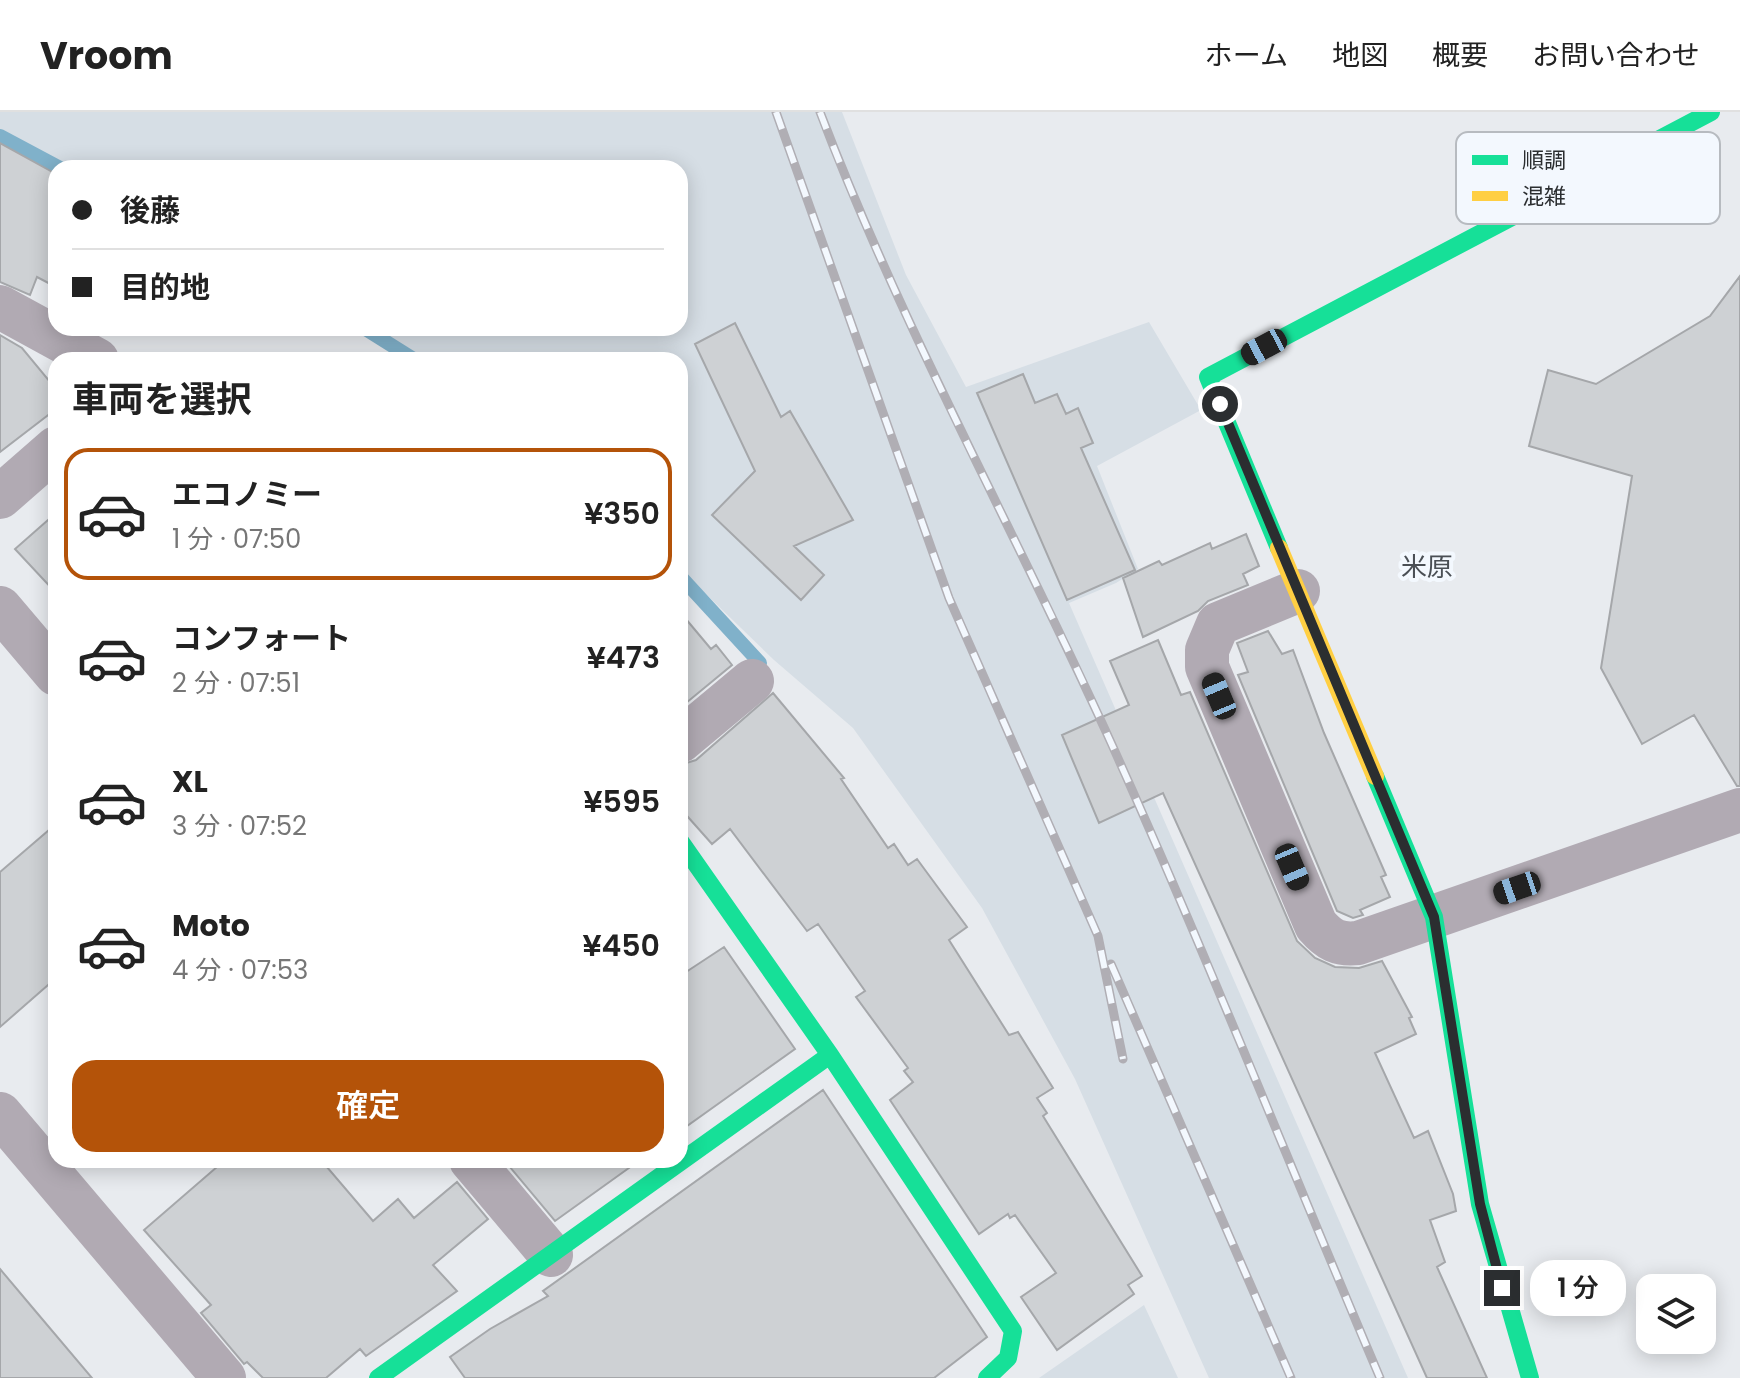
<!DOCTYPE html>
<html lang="ja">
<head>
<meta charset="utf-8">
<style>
  :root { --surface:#fff; --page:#f6f6f6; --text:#222; --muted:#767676; --line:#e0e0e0; --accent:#b45309 }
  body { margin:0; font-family:Poppins,"Noto Sans JP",sans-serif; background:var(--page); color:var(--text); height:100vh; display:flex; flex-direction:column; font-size:30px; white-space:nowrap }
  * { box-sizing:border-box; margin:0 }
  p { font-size:26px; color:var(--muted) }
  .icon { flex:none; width:44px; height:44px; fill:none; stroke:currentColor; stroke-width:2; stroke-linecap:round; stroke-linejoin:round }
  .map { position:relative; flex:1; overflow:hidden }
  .side { position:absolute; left:48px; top:240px; width:640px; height:816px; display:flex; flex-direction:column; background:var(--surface); border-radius:24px; box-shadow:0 4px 20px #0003 }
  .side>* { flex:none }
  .top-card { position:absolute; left:48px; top:48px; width:640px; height:176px; border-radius:24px; box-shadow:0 4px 20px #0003; display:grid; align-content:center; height:176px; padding:0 24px; background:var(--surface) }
  .fabs { position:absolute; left:1636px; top:1162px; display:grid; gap:16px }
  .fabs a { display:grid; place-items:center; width:80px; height:80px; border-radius:16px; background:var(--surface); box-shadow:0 4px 20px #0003; font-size:40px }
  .end { position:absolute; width:36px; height:36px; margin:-18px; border:10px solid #2b2e30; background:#fff; box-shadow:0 0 0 4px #fff }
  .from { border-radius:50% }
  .bubble { position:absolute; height:56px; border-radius:24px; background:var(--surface); box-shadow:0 4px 20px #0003; font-size:26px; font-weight:600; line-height:56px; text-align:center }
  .car { position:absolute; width:24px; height:48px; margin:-24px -12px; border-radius:10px; box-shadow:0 0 6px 2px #0007; background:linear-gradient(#222 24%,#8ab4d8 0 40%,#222 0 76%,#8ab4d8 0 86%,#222 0) }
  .top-card b { display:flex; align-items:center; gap:28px; height:76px; font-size:30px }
  .top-card b+b { border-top:2px solid var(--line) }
  .top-card i { width:20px; height:20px; background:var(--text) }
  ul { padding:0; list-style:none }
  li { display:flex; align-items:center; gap:24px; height:132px; margin:0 16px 12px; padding:0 8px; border:4px solid transparent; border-radius:24px }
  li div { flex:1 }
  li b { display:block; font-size:30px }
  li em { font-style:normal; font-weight:600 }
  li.current { border-color:var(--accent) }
  li>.icon { width:72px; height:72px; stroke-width:1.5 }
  h2 { padding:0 24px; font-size:36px; line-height:96px }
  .cta { display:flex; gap:16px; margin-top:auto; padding:16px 24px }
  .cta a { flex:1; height:92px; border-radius:24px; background:var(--accent); color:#fff; font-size:32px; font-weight:600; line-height:92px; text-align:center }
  header { display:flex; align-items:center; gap:48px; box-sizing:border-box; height:112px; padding:0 40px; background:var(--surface); border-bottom:2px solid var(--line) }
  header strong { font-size:38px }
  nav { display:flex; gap:44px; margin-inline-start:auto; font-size:28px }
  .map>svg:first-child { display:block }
  .built { fill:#d6dee5 }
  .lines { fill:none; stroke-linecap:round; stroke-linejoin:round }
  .stream { stroke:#80b1ca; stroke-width:14 }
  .building { fill:#ced1d4; stroke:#a5a7aa; stroke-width:2 }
  .street { stroke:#b1aab3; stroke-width:44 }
  .fast { stroke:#16e098; stroke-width:18 }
  .slow { stroke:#ffcf43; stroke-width:18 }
  .rail-casing { stroke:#b0aeb4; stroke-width:9 }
  .rail { stroke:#f3f8fe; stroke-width:6; stroke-dasharray:18; stroke-linecap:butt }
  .route { stroke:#2b2e30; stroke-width:10 }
  .labels { text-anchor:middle; stroke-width:8; stroke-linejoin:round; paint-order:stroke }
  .quarter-label { font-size:26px; fill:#4a4f55; stroke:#f3f8fe }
  .key { fill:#f3f8fe; stroke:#b7bbc0; stroke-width:2 }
  .key-label { font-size:22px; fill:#2b2e30 }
</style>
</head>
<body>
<header>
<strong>Vroom</strong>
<nav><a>ホーム</a><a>地図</a><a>概要</a><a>お問い合わせ</a></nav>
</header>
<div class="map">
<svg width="1740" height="1266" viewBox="0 0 1740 1266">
  <rect width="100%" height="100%" fill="#e8ebef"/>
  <path class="built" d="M0,0H842L906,163L966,275L1149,210L1201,298L1097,354L1138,457L1116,471L1069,491L1408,1266H1209L1075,967L982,796L853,616L774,548L680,457V248H420L370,216H680V56H69L0,19Z
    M1144,1193L1178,1266H1039Z"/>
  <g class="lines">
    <path class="stream" d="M0,24L60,56
      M364,216L415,248
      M680,464L760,551"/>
  </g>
  <path class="building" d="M0,31L56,62V175L37,165L30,183L0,170Z
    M1740,164V674H1737L1694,603L1642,632L1601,556L1632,364L1529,334L1548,258L1596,272L1710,204Z
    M735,211L781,305L790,299L853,408L794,434L824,463L801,488L712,403L755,359L695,232Z
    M0,223L22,236L56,277V297L0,340Z
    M1023,262L1035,291L1057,282L1066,302L1078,296L1093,331L1081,336L1135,458L1067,488L977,281Z
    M56,401V481L15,437Z
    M1246,422L1259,454L1243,462L1248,473L1208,489L1198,499L1143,525L1123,466L1159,449L1162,453L1210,431L1212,437Z
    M680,500L711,537L716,533L732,553L680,596Z
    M1268,519L1282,542L1293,538L1324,621L1386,763L1381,765L1390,785L1360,798L1363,803L1353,806L1337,799L1238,563L1248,560L1237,531Z
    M1158,528L1181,583L1190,580L1297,829L1315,846L1335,855L1359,856L1382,849L1412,905L1409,906L1416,922L1375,941L1414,1026L1428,1019L1453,1082L1456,1099L1430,1108L1445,1150L1437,1155L1487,1266H1427L1163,681L1099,711L1062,623L1129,593L1110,549Z
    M773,581L844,666L841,667L888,736L894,732L908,753L917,747L967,815L949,828L1009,923L1018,920L1053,976L1037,986L1047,1001L1043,1004L1142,1164L1128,1173L1134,1182L1057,1238L1021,1185L1056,1161L1015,1103L1010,1106L1008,1102L979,1122L890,988L913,970L904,959L908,956L856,885L865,879L818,812L807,819L730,717L712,732L680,696V653L696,648Z
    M56,712V866L0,915V760Z
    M724,835L795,937L680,1019V864Z
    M823,978L987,1225L934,1266H465L450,1245L490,1217L548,1184L543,1179Z
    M225,1048H321L373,1109L398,1087L414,1106L457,1070L488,1107L433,1153L457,1179L366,1244L360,1237L326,1266H263L247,1250L244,1252L201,1201L211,1193L144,1118Z
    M504,1048H640L555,1109Z
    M0,1157L32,1195L92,1266H0Z"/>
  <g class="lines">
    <path class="street" d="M0,195L97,248
      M0,385L56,336
      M1298,479L1218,512L1207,538V555L1316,813C1329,828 1338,833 1358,831L1740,698
      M0,496L56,562
      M680,629L752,569
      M0,1002L224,1266
      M471,1048L551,1143"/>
    <path class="fast" d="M1279,436L1208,265L1711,0
      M1375,664L1434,805L1480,1092L1530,1266
      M680,729L830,943L1013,1219L1008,1246L987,1266
      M378,1266L830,943"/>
    <path class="slow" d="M1279,436L1375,664"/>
    <g class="rail-casing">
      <path id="rail" d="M776,0L949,486L1098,824L1123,947
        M820,0C904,221 1020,428 1117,644C1209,849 1292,1059 1380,1266
        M1111,852L1291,1266"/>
    </g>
    <use href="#rail" class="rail"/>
  </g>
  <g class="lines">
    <path class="route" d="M1220,292L1434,805L1480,1092L1502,1176"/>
  </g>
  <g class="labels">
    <g class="quarter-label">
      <text x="1427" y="464">米原</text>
    </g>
  </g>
  <rect x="1456" y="20" width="264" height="92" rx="12" class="key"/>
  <rect x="1472" y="43" width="36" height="10" fill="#16e098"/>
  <rect x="1472" y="79" width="36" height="10" fill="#ffcf43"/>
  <g class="key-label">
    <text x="1522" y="56">順調</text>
    <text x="1522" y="92">混雑</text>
  </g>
</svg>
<div class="fabs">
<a><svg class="icon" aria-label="layers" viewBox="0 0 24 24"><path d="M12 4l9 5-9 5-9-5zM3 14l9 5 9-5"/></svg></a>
</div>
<i class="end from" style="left:1220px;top:292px"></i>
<i class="end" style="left:1502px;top:1176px"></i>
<div class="bubble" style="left:1530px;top:1148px;width:96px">1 分</div>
<i class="car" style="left:1264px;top:235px;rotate:242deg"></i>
<i class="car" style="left:1219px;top:584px;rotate:337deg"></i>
<i class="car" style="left:1292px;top:755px;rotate:157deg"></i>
<i class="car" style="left:1517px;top:776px;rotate:251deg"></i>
<div class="top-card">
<b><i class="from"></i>後藤</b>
<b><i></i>目的地</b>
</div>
<section class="side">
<h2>車両を選択</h2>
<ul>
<li class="current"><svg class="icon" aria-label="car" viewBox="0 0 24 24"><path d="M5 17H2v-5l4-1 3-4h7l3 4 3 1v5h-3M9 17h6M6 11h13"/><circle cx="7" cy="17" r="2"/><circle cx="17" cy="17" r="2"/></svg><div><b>エコノミー</b><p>1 分 · 07:50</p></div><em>¥350</em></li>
<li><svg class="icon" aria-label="car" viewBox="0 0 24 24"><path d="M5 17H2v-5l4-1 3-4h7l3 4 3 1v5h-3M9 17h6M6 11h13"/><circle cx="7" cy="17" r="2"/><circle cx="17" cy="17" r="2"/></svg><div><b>コンフォート</b><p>2 分 · 07:51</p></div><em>¥473</em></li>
<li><svg class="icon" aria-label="car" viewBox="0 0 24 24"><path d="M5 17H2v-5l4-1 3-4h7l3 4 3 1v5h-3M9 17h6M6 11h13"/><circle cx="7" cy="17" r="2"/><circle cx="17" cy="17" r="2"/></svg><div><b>XL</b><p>3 分 · 07:52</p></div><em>¥595</em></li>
<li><svg class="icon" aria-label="car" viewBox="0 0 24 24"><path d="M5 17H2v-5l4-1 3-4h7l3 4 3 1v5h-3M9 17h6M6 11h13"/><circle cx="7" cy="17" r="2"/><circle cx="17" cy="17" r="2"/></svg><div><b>Moto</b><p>4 分 · 07:53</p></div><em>¥450</em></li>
</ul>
<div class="cta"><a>確定</a></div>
</section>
</div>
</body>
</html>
